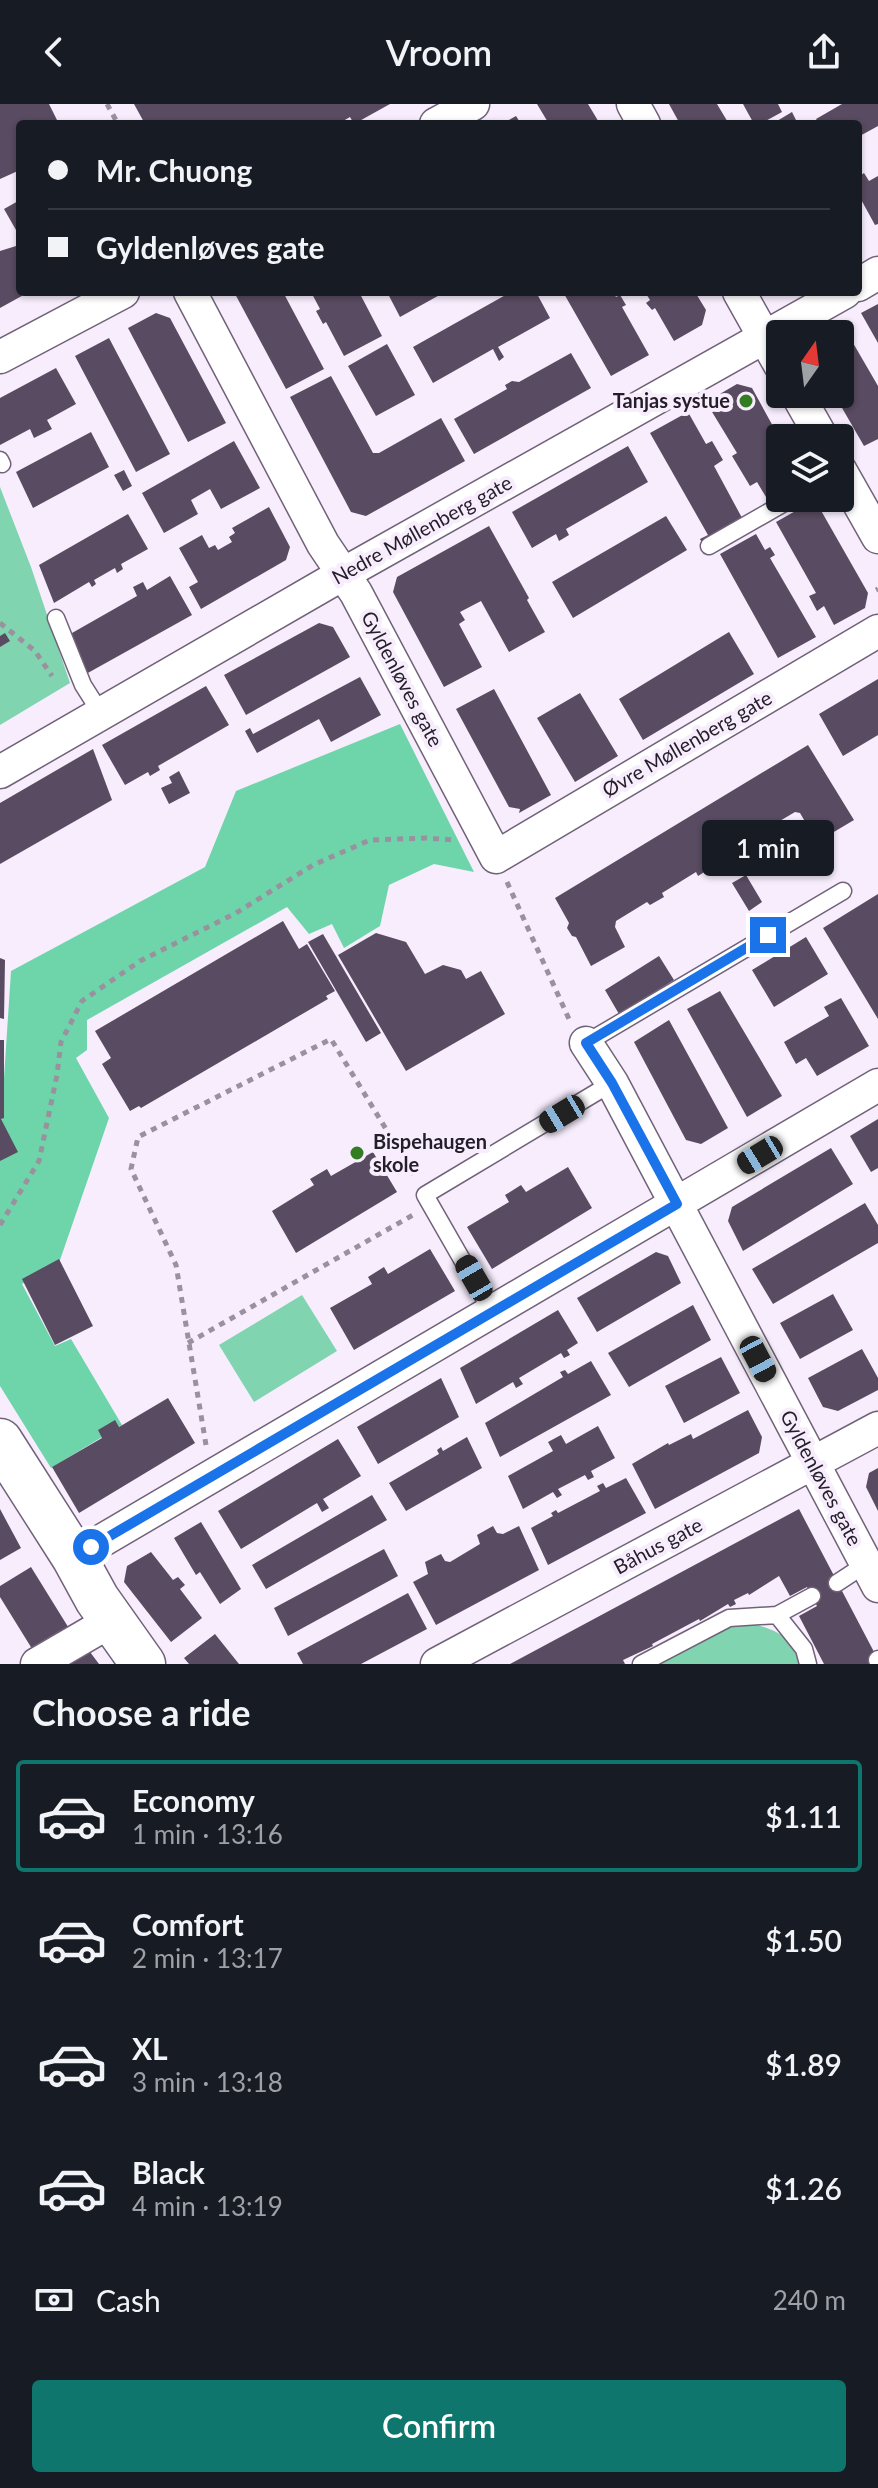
<!DOCTYPE html>
<html lang="en">
<head>
<meta charset="utf-8">
<style>
  :root { --surface:#171b24; --page:#242831; --text:#f1f3f6; --muted:#9ea1a6; --line:#363941; --accent:#0f766e }
  body { margin:0; font-family:Lato,sans-serif; background:var(--page); color:var(--text); height:100vh; display:flex; flex-direction:column; font-size:30px; white-space:nowrap }
  * { box-sizing:border-box; margin:0 }
  p { font-size:26px; color:var(--muted) }
  .icon { flex:none; width:44px; height:44px; fill:none; stroke:currentColor; stroke-width:2; stroke-linecap:round; stroke-linejoin:round }
  .map { position:relative; height:1560px; overflow:hidden }
  .drawer { display:flex; flex-direction:column; background:var(--surface); flex:1 }
  .drawer>* { flex:none }
  .hud { position:absolute; left:16px; top:16px; width:846px; height:176px; border-radius:8px; box-shadow:0 2px 6px #0004; display:grid; align-content:center; height:176px; padding:0 32px; background:var(--surface) }
  .needle { width:52px; rotate:14deg }
  .buttons { position:absolute; left:766px; top:216px; display:grid; gap:16px }
  .buttons a { display:grid; place-items:center; width:88px; height:88px; border-radius:8px; background:var(--surface); box-shadow:0 2px 6px #0004; font-size:40px }
  .end { position:absolute; width:36px; height:36px; margin:-18px; border:10px solid #1a73e8; background:#fff; box-shadow:0 0 0 4px #fff }
  .from { border-radius:50% }
  .bubble { position:absolute; height:56px; border-radius:8px; background:var(--surface); box-shadow:0 2px 6px #0004; font-size:26px; font-weight:600; line-height:56px; text-align:center }
  .car { position:absolute; width:24px; height:48px; margin:-24px -12px; border-radius:10px; box-shadow:0 0 6px 2px #0007; background:linear-gradient(#222 24%,#8ab4d8 0 40%,#222 0 76%,#8ab4d8 0 86%,#222 0) }
  .hud b { display:flex; align-items:center; gap:28px; height:76px; font-size:30px }
  .hud b+b { border-top:2px solid var(--line) }
  .hud i { width:20px; height:20px; background:var(--text) }
  ul { padding:0; list-style:none }
  li { display:flex; align-items:center; gap:24px; height:112px; margin:0 16px 12px; padding:0 16px; border:4px solid transparent; border-radius:8px }
  li div { flex:1 }
  li b { display:block; font-size:30px }
  li em { font-style:normal; font-weight:600 }
  li.on { border-color:var(--accent) }
  li>.icon { width:72px; height:72px; stroke-width:1.5 }
  h2 { padding:0 32px; font-size:36px; line-height:96px }
  .pay { display:flex; align-items:center; gap:20px; height:88px; padding:0 32px; font-size:30px }
  .pay p { margin-inline-start:auto }
  .action { display:flex; gap:16px; margin-top:auto; padding:16px 32px }
  .action a { flex:1; height:92px; border-radius:8px; background:var(--accent); color:#fff; font-size:32px; font-weight:600; line-height:92px; text-align:center }
  header { display:flex; justify-content:space-between; align-items:center; height:104px; padding:0 32px; background:var(--surface); font-size:36px; font-weight:600 }
  .map>svg:first-child { display:block }
  .green { fill:#80d4af }
  .forest { fill:#6ed5aa }
  .building { fill:#594b61 }
  .lines { fill:none; stroke-linecap:round; stroke-linejoin:round }
  .lane-casing { stroke:#716279; stroke-width:19 }
  .street-casing { stroke:#716279; stroke-width:35 }
  .secondary-casing { stroke:#716279; stroke-width:47 }
  .path { stroke:#9a919f; stroke-width:5; stroke-dasharray:6 6; stroke-linecap:butt }
  .lane { stroke:#fff; stroke-width:16 }
  .street { stroke:#fff; stroke-width:32 }
  .secondary { stroke:#fff; stroke-width:44 }
  .route { stroke:#1a73e8; stroke-width:10 }
  .poi-dot { fill:#327d24; stroke:#f7edfd; stroke-width:3 }
  .labels { text-anchor:middle; stroke-width:8; stroke-linejoin:round; paint-order:stroke }
  .poi-label { font-size:20px; font-weight:bold; fill:#241e28; stroke:#f7edfd; text-anchor:end }
  .street-label { font-size:20px; fill:#241e28; stroke:#f7edfd }
</style>
</head>
<body>
<header><svg class="icon" aria-label="back" viewBox="0 0 24 24"><path d="M15 5l-7 7 7 7"/></svg>Vroom<svg class="icon" aria-label="share" viewBox="0 0 24 24"><path d="M12 15V3M7 8l5-5 5 5M5 13v7h14v-7"/></svg></header>
<div class="map">
<svg width="878" height="1560" viewBox="0 0 878 1560">
  <rect width="100%" height="100%" fill="#f7edfd"/>
  <path class="green" d="M0,383L31,463L70,579L0,621Z
    M302,1191L337,1247L254,1298L219,1241Z
    M757,1521C784,1529 789,1534 801,1560H651L729,1523Z"/>
  <path class="forest" d="M400,620L474,768L434,760L389,781L380,822L344,844L332,820L309,830L287,803L87,916V946L76,954L109,1014L59,1159L22,1180L55,1242L71,1235L122,1321L51,1364L0,1282V1035L11,867L205,763L236,687Z"/>
  <path class="building" d="M0,0H49L59,20H20V66L0,75Z
    M134,0H390L354,20L350,13L338,20H145Z
    M537,0H588L600,20H549Z
    M669,0H717L729,20H680Z
    M743,0H778L782,8L760,20H754Z
    M842,0H878V22L858,33V20H819L816,15Z
    M792,8L798,20H772Z
    M516,12L521,20H502Z
    M864,69L869,77L878,72V120L875,121L858,90V73Z
    M20,96V133L4,105Z
    M20,135V188H29L0,204V147L16,142Z
    M234,188H283L324,265L286,285Z
    M311,188H359L382,232L344,252L326,218L323,220L316,207L320,205Z
    M387,188H445L400,213Z
    M511,188H536L550,214L498,243L504,253L499,257L493,245L433,279L413,243Z
    M563,188H613L616,193L620,191L626,201L622,203L649,251L611,272Z
    M645,188H695L706,206L702,221L674,237L655,204L652,206L646,199L650,196Z
    M878,200V239L861,209Z
    M156,209L170,214L226,319L188,338L128,224Z
    M842,220L878,282V335L864,342L834,290H840V230H826Z
    M109,234L170,350L136,368L75,252Z
    M387,240L415,291L376,312L348,262Z
    M571,249L591,284L474,350L454,315L507,285L505,281L512,277L519,278Z
    M56,264L76,300L47,316L52,325L34,334L30,325L0,341V294Z
    M331,272L373,349H379L441,314L465,357L366,412L351,408L290,293Z
    M737,280L752,284L780,335V391L769,398L757,378L750,382L732,352L737,349L706,298Z
    M688,308L706,340L712,337L723,356L714,362L748,425L707,448L700,435L708,431L650,329Z
    M91,328L109,363L33,404L16,368Z
    M234,337L260,384L221,405L210,385L191,396L198,410L164,429L142,389Z
    M628,342L648,378L566,425L569,431L559,437L556,430L532,444L512,408Z
    M124,366L132,382L123,387L114,371Z
    M815,396L868,489L865,504L834,521L824,502L817,507L809,492L816,489L776,418Z
    M269,403L290,443L286,456L201,505L189,483L198,478L179,444L202,431L209,444L215,441L218,446L232,438L229,433L235,429L232,424Z
    M128,410L148,445L121,460L123,465L117,469L115,464L94,476L96,480L92,483L89,478L54,499L39,461Z
    M666,412L687,446L573,514L552,478Z
    M489,422L529,494L527,496L545,528L509,548L481,497L460,508L465,516L459,520L482,563L444,583L393,488L397,473Z
    M756,430L765,446L770,443L775,451L770,454L816,533L778,554L720,450Z
    M170,472L192,511L86,570L65,533L137,492L133,483L143,478L147,486Z
    M319,519L333,523L350,553L246,611L224,571Z
    M729,528L754,570L643,636L619,595Z
    M5,529L10,537L0,543V532Z
    M360,573L381,611L331,638L319,615L257,649L245,627L250,624L253,630Z
    M878,575V631L843,652L819,610Z
    M206,582L229,621L158,662L160,666L150,672L148,668L125,681L102,641Z
    M494,585L551,691L519,709L520,705L509,703L456,605Z
    M580,589L618,652L575,678L537,614Z
    M808,641L854,716L817,738L800,709L795,708L744,738L752,751L739,759L732,747L712,758L714,762L698,772L696,768L662,789L664,793L650,801L647,798L616,817L615,823L625,843L591,862L576,833L572,832L567,824L569,819L555,794Z
    M93,645L112,696L0,760V699Z
    M179,667L190,689L169,700L161,684L172,679L169,673Z
    M746,771L762,798L749,807L732,779Z
    M878,790V915L823,824Z
    M283,817L299,845L307,840L335,887L326,892L328,895L141,1004L139,1002L130,1007L102,960L111,954L95,927Z
    M376,829L406,838L425,870L443,861L461,866L466,875L481,867L505,910L406,967L338,851Z
    M323,830L381,929L366,938L308,838Z
    M806,833L828,870L774,903L752,866Z
    M659,852L674,876L619,910L605,886Z
    M0,854L5,856L4,915L0,914Z
    M720,887L782,992L747,1013L687,905Z
    M841,894L869,942L817,972L806,954L796,960L784,938L829,912L824,903Z
    M669,916L728,1024L701,1040L686,1036L634,938Z
    M0,936H4V1014L1,1015L18,1048L0,1057Z
    M878,1015V1064L871,1068L850,1032Z
    M831,1044L853,1080L743,1147L728,1117L732,1103Z
    M373,1048L397,1088L296,1149L272,1107L314,1081L310,1075L327,1065L331,1072Z
    M568,1063L592,1104L492,1165L467,1123L509,1098L505,1091L521,1081L526,1088Z
    M865,1099L878,1121V1139L773,1200L752,1165Z
    M430,1145L455,1187L354,1246L330,1204L372,1180L368,1173L384,1163L388,1170Z
    M656,1148L668,1152L681,1179L597,1228L577,1194Z
    M59,1155L93,1222L55,1241L22,1175Z
    M833,1190L853,1226L800,1255L780,1219Z
    M693,1201L711,1236L629,1283L608,1249Z
    M558,1206L578,1239L567,1246L570,1251L564,1254L561,1249L519,1274L523,1280L516,1284L513,1278L476,1300L460,1264Z
    M862,1245L878,1274V1286L838,1307L823,1303L808,1274Z
    M721,1253L740,1289L684,1319L665,1282Z
    M591,1257L611,1291L500,1353L485,1319L563,1273L560,1268L565,1266L568,1270Z
    M441,1274L459,1313L378,1360L357,1323Z
    M168,1294L195,1339L79,1409L52,1363L102,1334L98,1326L115,1316L119,1323Z
    M748,1306L762,1333L759,1349L655,1405L632,1360L668,1339L669,1341L691,1330L693,1335Z
    M598,1322L615,1354L591,1367L594,1373L588,1376L585,1371L558,1385L562,1391L557,1394L553,1388L523,1405L508,1372L553,1347L548,1338L561,1331L566,1340Z
    M467,1333L482,1364L406,1407L389,1379L439,1350L437,1346L441,1343L443,1347Z
    M338,1335L361,1372L323,1395L329,1404L322,1408L317,1399L241,1445L218,1407Z
    M878,1364V1407L866,1383L869,1369Z
    M626,1374L646,1409L548,1461L531,1424L553,1412L551,1409L556,1406L558,1409L600,1387L597,1382L603,1379L606,1384Z
    M372,1391L387,1416L266,1485L252,1461Z
    M0,1405L21,1444L0,1456Z
    M799,1405L873,1546L878,1560H824L799,1512L817,1502L807,1483L790,1492L779,1472L749,1491L748,1489L734,1496L736,1500L730,1503L728,1500L700,1517L699,1515L652,1540L653,1542L623,1556L625,1560H510Z
    M201,1418L241,1485L220,1500L200,1468L196,1471L174,1434Z
    M493,1422L497,1429L503,1430L519,1422L539,1466L436,1521L413,1478L428,1470L425,1458L441,1450L445,1457L450,1458L480,1440L477,1431Z
    M384,1445L398,1472L288,1532L274,1504Z
    M151,1448L173,1476L178,1473L185,1481L180,1485L202,1514L171,1538L124,1478L127,1462Z
    M31,1463L70,1526L34,1548L0,1493V1482Z
    M408,1489L427,1525L361,1560H303L297,1549Z
    M215,1530L239,1560H189L184,1554Z
    M87,1544L99,1560H67Z"/>
  <g class="lines">
    <g class="lane-casing">
      <path id="lane" d="M0,356L2,360
        M709,442L793,394
        M56,514L83,581L102,611
        M586,939L843,787
        M492,1208L425,1091L612,979
        M837,1479L869,1458
        M777,1511L812,1492
        M877,1556L878,1555
        M641,1560L729,1514L777,1511L804,1545L808,1560"/>
    </g>
    <g class="street-casing">
      <path id="street" d="M633,0L644,20
        M436,20L473,0
        M858,181L878,169
        M190,188L323,440L356,489L496,753L878,527
        M739,188L780,261
        M0,253L123,188
        M797,290L822,334
        M840,366L878,433
        M0,668L343,470L845,188
        M586,939L612,979L878,1482
        M74,1453L878,981
        M37,1560L111,1517
        M437,1560L878,1324"/>
    </g>
    <g class="secondary-casing">
      <path id="secondary" d="M0,1337L74,1453L97,1495L143,1560"/>
    </g>
    <path class="path" d="M107,0L118,20
      M876,486L878,485
      M0,519L35,547L52,572
      M507,778L569,915
      M0,1121L39,1057L57,971L61,938L82,897L140,857L236,809L313,761L370,736L427,734L454,736
      M188,1239L413,1111
      M206,1341L176,1161L131,1065L138,1033L331,935L414,1071"/>
    <use href="#lane" class="lane"/>
    <use href="#street" class="street"/>
    <use href="#secondary" class="secondary"/>
  </g>
  <g class="lines">
    <path class="route" d="M91,1443L677,1100L612,979L586,939L768,831"/>
  </g>
  <g class="poi-dot">
    <circle cx="746" cy="297" r="8"/>
    <circle cx="357" cy="1049" r="8"/>
  </g>
  <g class="labels">
    <g class="poi-label">
      <text x="730" y="304">Tanjas systue</text>
      <text x="373" y="1045" text-anchor="start">Bispehaugen<tspan x="373" dy="23">skole</tspan></text>
    </g>
    <g class="street-label">
      <text transform="translate(422 426) rotate(-29)" y="7">Nedre Møllenberg gate</text>
      <text transform="translate(402 575) rotate(62)" y="7">Gyldenløves gate</text>
      <text transform="translate(687 640) rotate(-30)" y="7">Øvre Møllenberg gate</text>
      <text transform="translate(821 1374) rotate(62)" y="7">Gyldenløves gate</text>
      <text transform="translate(658 1442) rotate(-28)" y="7">Båhus gate</text>
    </g>
  </g>
</svg>
<div class="buttons">
<a><svg class="needle" viewBox="-14 -14 28 28"><path d="M0-13l5 13h-10z" fill="#e53935"/><path d="M0 13l5-13h-10z" fill="#9ea1a6"/></svg></a>
<a><svg class="icon" aria-label="layers" viewBox="0 0 24 24"><path d="M12 4l9 5-9 5-9-5zM3 14l9 5 9-5"/></svg></a>
</div>
<i class="end from" style="left:91px;top:1443px"></i>
<i class="end" style="left:768px;top:831px"></i>
<div class="bubble" style="left:702px;top:716px;width:132px">1 min</div>
<i class="car" style="left:562px;top:1010px;rotate:239deg"></i>
<i class="car" style="left:760px;top:1051px;rotate:239deg"></i>
<i class="car" style="left:474px;top:1174px;rotate:330deg"></i>
<i class="car" style="left:758px;top:1255px;rotate:152deg"></i>
<div class="hud">
<b><i class="from"></i>Mr. Chuong</b>
<b><i></i>Gyldenløves gate</b>
</div>
</div>
<section class="drawer">
<h2>Choose a ride</h2>
<ul>
<li class="on"><svg class="icon" aria-label="car" viewBox="0 0 24 24"><path d="M5 17H2v-5l4-1 3-4h7l3 4 3 1v5h-3M9 17h6M6 11h13"/><circle cx="7" cy="17" r="2"/><circle cx="17" cy="17" r="2"/></svg><div><b>Economy</b><p>1 min · 13:16</p></div><em>$1.11</em></li>
<li><svg class="icon" aria-label="car" viewBox="0 0 24 24"><path d="M5 17H2v-5l4-1 3-4h7l3 4 3 1v5h-3M9 17h6M6 11h13"/><circle cx="7" cy="17" r="2"/><circle cx="17" cy="17" r="2"/></svg><div><b>Comfort</b><p>2 min · 13:17</p></div><em>$1.50</em></li>
<li><svg class="icon" aria-label="car" viewBox="0 0 24 24"><path d="M5 17H2v-5l4-1 3-4h7l3 4 3 1v5h-3M9 17h6M6 11h13"/><circle cx="7" cy="17" r="2"/><circle cx="17" cy="17" r="2"/></svg><div><b>XL</b><p>3 min · 13:18</p></div><em>$1.89</em></li>
<li><svg class="icon" aria-label="car" viewBox="0 0 24 24"><path d="M5 17H2v-5l4-1 3-4h7l3 4 3 1v5h-3M9 17h6M6 11h13"/><circle cx="7" cy="17" r="2"/><circle cx="17" cy="17" r="2"/></svg><div><b>Black</b><p>4 min · 13:19</p></div><em>$1.26</em></li>
</ul>
<div class="pay"><svg class="icon" aria-label="cash" viewBox="0 0 24 24"><path d="M3 7h18v10H3z"/><circle cx="12" cy="12" r="2"/></svg>Cash<p>240 m</p></div>
<div class="action"><a>Confirm</a></div>
</section>
</body>
</html>
